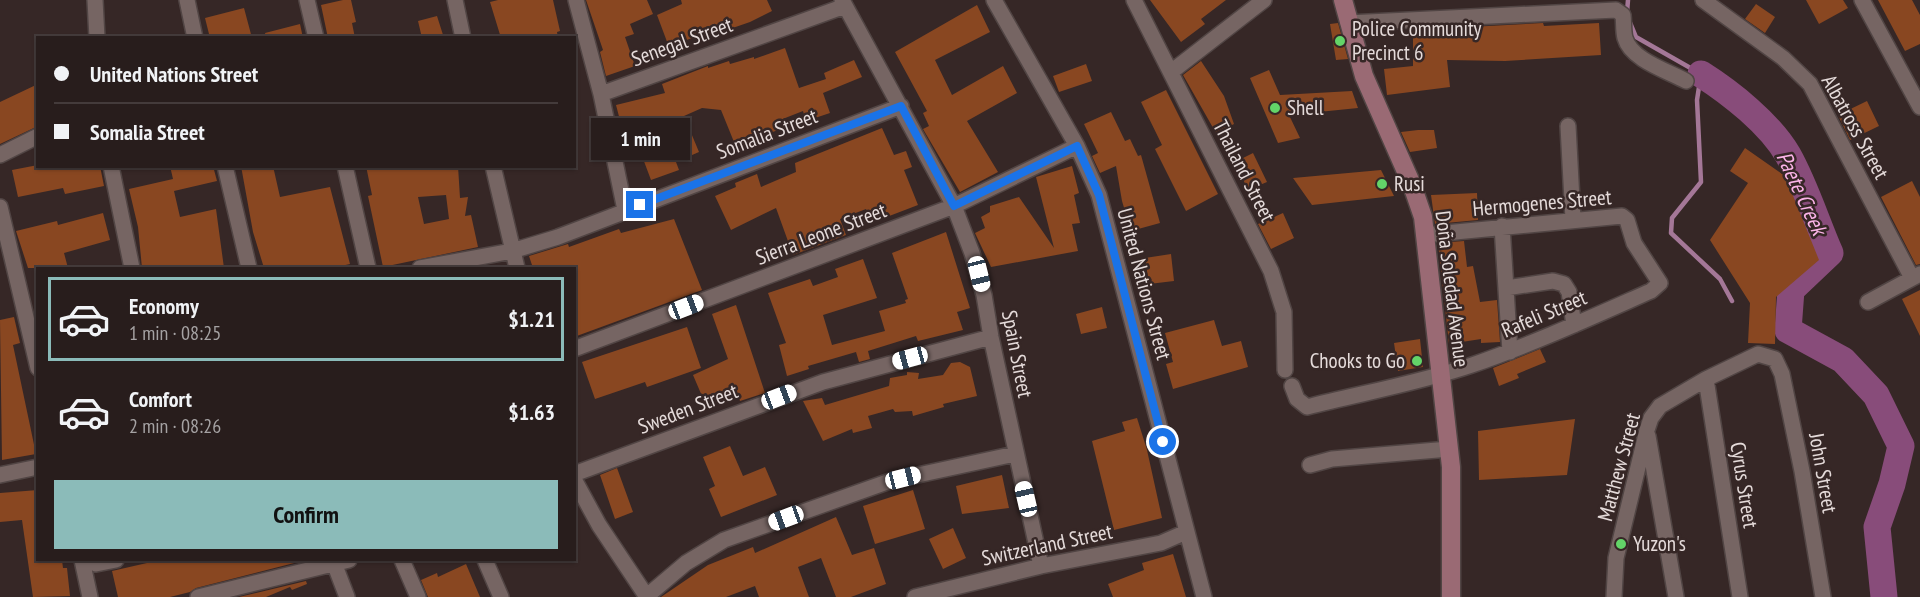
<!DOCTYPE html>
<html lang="en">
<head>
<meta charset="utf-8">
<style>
  :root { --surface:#281d1c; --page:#342a29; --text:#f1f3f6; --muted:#a5a2a3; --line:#443b3b; --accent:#8bbbb9 }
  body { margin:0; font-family:"PT Sans Narrow",sans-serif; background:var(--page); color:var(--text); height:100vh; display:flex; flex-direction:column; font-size:22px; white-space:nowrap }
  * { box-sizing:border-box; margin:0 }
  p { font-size:20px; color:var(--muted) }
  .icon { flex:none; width:33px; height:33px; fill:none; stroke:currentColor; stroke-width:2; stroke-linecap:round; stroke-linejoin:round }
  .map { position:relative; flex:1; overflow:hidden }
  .sheet { position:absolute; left:36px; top:267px; width:540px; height:294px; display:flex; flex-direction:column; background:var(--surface); border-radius:0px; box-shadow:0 2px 4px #0004,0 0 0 2px var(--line) }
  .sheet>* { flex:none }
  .hud { position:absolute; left:36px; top:36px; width:540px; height:132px; border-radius:0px; box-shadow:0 2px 4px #0004,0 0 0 2px var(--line); display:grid; align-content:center; height:132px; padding:0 18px; background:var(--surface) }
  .end { position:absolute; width:27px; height:27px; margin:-14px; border:8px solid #1a73e8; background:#fff; box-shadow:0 0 0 3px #fff }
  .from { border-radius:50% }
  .bubble { position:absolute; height:42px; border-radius:0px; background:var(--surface); box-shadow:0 2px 4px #0004,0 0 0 2px var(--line); font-size:20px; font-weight:600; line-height:42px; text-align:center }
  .car { position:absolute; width:18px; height:36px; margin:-18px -9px; border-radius:8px; box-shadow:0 0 4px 2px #0007; background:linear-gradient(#fff 24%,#345 0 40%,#fff 0 76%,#345 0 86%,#fff 0) }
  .hud b { display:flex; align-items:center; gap:21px; height:57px; font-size:22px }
  .hud b+b { border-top:2px solid var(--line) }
  .hud i { width:15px; height:15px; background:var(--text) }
  ul { padding:10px 0 0; list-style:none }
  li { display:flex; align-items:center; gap:18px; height:84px; margin:0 12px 9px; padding:0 6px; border:3px solid transparent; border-radius:0px }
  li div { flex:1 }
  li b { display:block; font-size:22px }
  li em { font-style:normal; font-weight:600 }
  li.on { border-color:var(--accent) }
  li>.icon { width:54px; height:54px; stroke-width:1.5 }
  .button { display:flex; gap:12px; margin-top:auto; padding:12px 18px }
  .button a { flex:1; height:69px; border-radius:0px; background:var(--accent); color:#111; font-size:24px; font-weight:600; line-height:69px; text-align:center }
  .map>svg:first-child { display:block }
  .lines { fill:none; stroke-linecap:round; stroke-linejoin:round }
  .stream { stroke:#a47797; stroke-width:4.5 }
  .river { stroke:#884c7a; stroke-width:27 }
  .building { fill:#894721; fill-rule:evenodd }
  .street-casing { stroke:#514544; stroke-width:18 }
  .secondary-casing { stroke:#514544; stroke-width:21 }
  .street { stroke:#766563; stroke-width:15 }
  .secondary { stroke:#9a6a74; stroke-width:18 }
  .route { stroke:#1a73e8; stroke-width:8 }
  .poi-dot { fill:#63d468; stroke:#362726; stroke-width:2 }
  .labels { text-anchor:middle; stroke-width:5; stroke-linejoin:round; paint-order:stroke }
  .poi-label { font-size:21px; fill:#e5dbda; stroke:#362726; text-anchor:start }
  .street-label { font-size:21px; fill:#e5dbda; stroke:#362726 }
  .water-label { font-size:22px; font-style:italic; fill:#fbb4e8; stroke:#362726 }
</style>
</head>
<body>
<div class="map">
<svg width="1920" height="597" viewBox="0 0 1920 597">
  <rect width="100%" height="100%" fill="#362726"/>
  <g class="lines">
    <path class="stream" d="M1627,12L1628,0
      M1629,20L1636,37L1701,74L1697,100L1701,182L1672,218L1671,233L1720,279L1732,301"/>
    <path class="river" d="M1701,74C1731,93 1770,124 1788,155C1805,185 1816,221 1830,253L1791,290L1788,330L1843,360L1876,395L1901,446L1892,484L1877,527L1884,597"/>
  </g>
  <path class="building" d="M343,0H351L356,22L352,23L355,38H328L321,5Z
    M498,0H553L560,31L557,32L558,38H501L490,2Z
    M586,0H647L653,14L630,24L634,34L625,37L635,66L606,76L600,52L603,50Z
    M681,0H767L772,11L750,22L698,40L697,36L669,47L657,15L682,4Z
    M1150,0H1226L1201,19L1205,24L1181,42Z
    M1806,0H1843L1848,8L1819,24Z
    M1878,0H1912L1920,15V44L1905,51Z
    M1756,4L1775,17L1765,33L1745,19Z
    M977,5L990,32L935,60L952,95L1003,66L1017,93L967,121L998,172L960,192L923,129L929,126L923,113L927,111L895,52Z
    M244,8L252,38H210L205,18Z
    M437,16L444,38H422L418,21Z
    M1338,23L1348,59L1336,60L1330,24Z
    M1543,23L1544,26L1599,23L1601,55L1505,61L1447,60L1450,87L1387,95L1384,69L1413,66V30Z
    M300,24L303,38H266L265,33Z
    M785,48L799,88L826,79L824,73L854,60L862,77L823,93L830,113L806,121L803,111L775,122L778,130L757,138L755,134L734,142L721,110L702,108L684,116L699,152L676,162L679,170L651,180L639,148L628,151L616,105L665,93L662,84L708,66V68L729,61L730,64L754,57V59Z
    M1201,61L1224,96L1234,124L1216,133L1183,75Z
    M1086,64L1092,81L1059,92L1053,76Z
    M1269,70L1280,95L1352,91L1358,108L1289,115L1300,138L1278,143L1250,78Z
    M38,84V126L0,144V102Z
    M1166,90L1218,194L1186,211L1155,149L1162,145L1141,102Z
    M1867,101L1879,126L1850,140L1838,115Z
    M1111,112L1125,141L1130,139L1138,156L1141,155L1160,223L1131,231L1122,201L1116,166L1100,173L1092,156L1098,153L1084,124Z
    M882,128L894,155L906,151L912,167L904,170L918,205L871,223L866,209L840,219L846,235L793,255L776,208L731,230L715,196L736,187L735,183L757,174L761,187L796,172L795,163Z
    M1418,130H1434L1437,148L1410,152L1401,132Z
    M1745,148L1785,176L1819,260L1776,297L1775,344L1748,343L1750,303L1710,240L1748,183L1730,171Z
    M1253,153L1267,182L1248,190L1235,162Z
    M38,165L100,166L104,186L65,194L63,188L18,197L12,170Z
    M170,166H213L217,181L174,191L180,217L216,209L224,268H142L138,227L129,189L173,179Z
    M241,166H273L280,197L330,187L350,264L332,268H264L253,232Z
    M366,166H458L460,198L468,197L465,216L471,215L478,247L383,267L368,196L372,195ZM446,195L449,219L424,224L418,197Z
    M1072,166L1079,193L1074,195L1080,223L1072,224L1078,251L991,267L975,233L985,228L981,217L990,212V206L1019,197L1054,248L1036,177Z
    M1381,170L1394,196L1312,205L1293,178Z
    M1912,181L1920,197V264L1916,265L1881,197Z
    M1477,193L1478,220L1435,224L1431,195Z
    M103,213L110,240L64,253L68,268H28L16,231L57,221L58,225Z
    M1283,213L1294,238L1271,249L1258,224Z
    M674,219L702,290L574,337V268H533L529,256L568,244L569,247L619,229L621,233Z
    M946,232L970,308L957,312L963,330L918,341L916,336L868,351L870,359L859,362L856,352L808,366L809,369L787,376L779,345L786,343L768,293L810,279L813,286L838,277L835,269L863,259L877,298L823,315L832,345L885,331L879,311L906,303L905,300L908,299L892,253Z
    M1464,241L1467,267L1473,266L1480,302L1497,300L1500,342L1481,343V339L1449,344L1438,243Z
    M1171,254L1174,281L1149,284L1145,258Z
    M1920,290V336L1902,299Z
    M736,305L765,393L740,401L736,389L705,403L693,375L728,359L712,314Z
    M1102,307L1107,328L1081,334L1076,314Z
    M14,317L20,343L13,345L36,454L2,460L0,320Z
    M1214,320L1222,346L1241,341L1248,367L1173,389L1166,364L1173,362L1165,333Z
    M687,327L701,368L647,387L645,382L595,399L582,362Z
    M1420,339L1423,367L1398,371L1394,343Z
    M1540,349L1546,362L1517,374L1519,378L1499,386L1493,368Z
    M960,362L970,367L977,396L943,404L944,407L913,416L912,411L895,412L893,409L868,416L872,428L853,433L852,429L823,441L803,401L822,398L825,405L889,386L890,378L907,375V372L919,373L918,379L943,375L951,363Z
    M1137,418L1147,450L1162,518L1114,530L1092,441L1125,431L1122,422Z
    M1575,419L1567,475L1479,480L1478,431Z
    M730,446L743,476L765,467L777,495L721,517L709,489L715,486L703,457Z
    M617,468L633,512L615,519L600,475Z
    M1002,475L1009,508L962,514L956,486Z
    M38,490V560H62L63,568H67L70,596L33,597L22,520L0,522V493Z
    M913,490L925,529L875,544L863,506Z
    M836,517L852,555L874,548L886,584L851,597H836L821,558L798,567L809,597H759L755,586L726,597H661L708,565L753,547L755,553Z
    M953,528L966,558L943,569L929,539Z
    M1173,554L1186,597H1113L1108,584L1144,570L1142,563Z
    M160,560H297L298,562L196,588L190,592L170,597H118L112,571Z
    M466,564L480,597H428L421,580L437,573L438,577Z
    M306,581L307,584L292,590L290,587L266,597H239Z"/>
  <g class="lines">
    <g class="street-casing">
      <path id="street" d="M95,0L97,38
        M187,0L195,38
        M307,0L316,38
        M455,0L463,38
        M576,0L601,94L625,210
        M842,0L954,206L972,253L984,295L991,337L1041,566
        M994,0L1077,146L1099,195L1204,597
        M1134,0L1271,271L1284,312L1285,370
        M1703,0L1783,58L1810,84L1912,278
        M1862,0L1920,107
        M1348,23L1616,10L1623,15C1624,22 1623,31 1625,38C1631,60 1668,71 1686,81
        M1171,72L1264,0
        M601,94L845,6
        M1568,126L1573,219
        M0,155L38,136
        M111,166L132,268
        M225,166L249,268
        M345,166L368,268
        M493,166L517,268
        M0,207L38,368
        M1502,226L1510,352
        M420,268L512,251L558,237L901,106
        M1506,288L1553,281L1564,284L1569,292L1574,325
        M1868,302L1920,274
        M574,349L954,206L1077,146
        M1706,379L1740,597
        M1292,386L1297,399L1307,407C1362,393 1419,383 1472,365C1533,344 1592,317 1651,291L1660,283L1634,243L1627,220L1622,216L1424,235
        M1648,436L1676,597
        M1310,465L1332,459L1449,449
        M574,474L823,382L991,337
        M0,475L38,467
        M574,479L599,525L647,597
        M82,560L90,597
        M402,560L418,597
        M485,560L501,597
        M334,563L347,597
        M96,564L116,560
        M647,596L686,563L724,540L890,481L1015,454
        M198,597L349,560
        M915,597L1041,566L1161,543L1186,532
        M1614,597L1616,558L1647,430L1651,418L1660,406L1706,379L1758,354L1775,359L1782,374L1802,471L1823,597"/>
    </g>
    <g class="secondary-casing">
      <path id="secondary" d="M1343,0L1364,76L1412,185L1423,217L1451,467V597"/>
    </g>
    <use href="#street" class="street"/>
    <use href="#secondary" class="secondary"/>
  </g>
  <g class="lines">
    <path class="route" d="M640,205L901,106L954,206L1077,146L1099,195L1163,442"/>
  </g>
  <g class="poi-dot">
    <circle cx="1340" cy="41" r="6"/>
    <circle cx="1275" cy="108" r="6"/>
    <circle cx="1382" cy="184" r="6"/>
    <circle cx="1417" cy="361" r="6"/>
    <circle cx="1621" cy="544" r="6"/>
  </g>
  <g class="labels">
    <g class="poi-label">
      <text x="1352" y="36">Police Community<tspan x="1352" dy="24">Precinct 6</tspan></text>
      <text x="1287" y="115">Shell</text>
      <text x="1394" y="191">Rusi</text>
      <text x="1405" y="368" text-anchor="end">Chooks to Go</text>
      <text x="1633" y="551">Yuzon's</text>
    </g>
    <g class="street-label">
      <text transform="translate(682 42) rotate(-20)" y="7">Senegal Street</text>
      <text transform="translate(1855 127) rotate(61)" y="7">Albatross Street</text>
      <text transform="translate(767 134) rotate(-21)" y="7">Somalia Street</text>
      <text transform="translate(1244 171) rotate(63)" y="7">Thailand Street</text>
      <text transform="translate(1542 203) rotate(-5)" y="7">Hermogenes Street</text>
      <text transform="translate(821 234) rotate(-21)" y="7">Sierra Leone Street</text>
      <text transform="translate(1144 284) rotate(75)" y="7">United Nations Street</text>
      <text transform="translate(1452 289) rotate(83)" y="7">Doña Soledad Avenue</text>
      <text transform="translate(1544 314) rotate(-23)" y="7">Rafeli Street</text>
      <text transform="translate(1017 354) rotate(79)" y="7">Spain Street</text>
      <text transform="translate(688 409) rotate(-21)" y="7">Sweden Street</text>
      <text transform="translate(1619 467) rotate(-75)" y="7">Matthew Street</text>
      <text transform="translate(1823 473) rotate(80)" y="7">John Street</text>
      <text transform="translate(1744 485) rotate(81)" y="7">Cyrus Street</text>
      <text transform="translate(1047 545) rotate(-12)" y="7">Switzerland Street</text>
    </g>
    <g class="water-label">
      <text transform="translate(1802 193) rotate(65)" y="8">Paete Creek</text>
    </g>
  </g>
</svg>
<i class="end from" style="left:1163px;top:442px"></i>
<i class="end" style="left:640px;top:205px"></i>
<div class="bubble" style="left:591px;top:118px;width:99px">1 min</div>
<i class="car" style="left:979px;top:274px;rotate:166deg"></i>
<i class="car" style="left:686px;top:307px;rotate:69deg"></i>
<i class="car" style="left:910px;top:358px;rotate:255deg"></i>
<i class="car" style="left:779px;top:397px;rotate:69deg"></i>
<i class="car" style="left:903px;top:478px;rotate:76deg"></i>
<i class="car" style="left:1026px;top:499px;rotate:347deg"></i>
<i class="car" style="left:786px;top:518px;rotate:250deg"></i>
<div class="hud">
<b><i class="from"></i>United Nations Street</b>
<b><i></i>Somalia Street</b>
</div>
<section class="sheet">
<ul>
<li class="on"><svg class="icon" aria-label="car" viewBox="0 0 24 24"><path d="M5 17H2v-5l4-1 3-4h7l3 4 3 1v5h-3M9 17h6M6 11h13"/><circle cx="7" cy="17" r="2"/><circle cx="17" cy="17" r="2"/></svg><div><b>Economy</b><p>1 min · 08:25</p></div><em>$1.21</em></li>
<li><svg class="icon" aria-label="car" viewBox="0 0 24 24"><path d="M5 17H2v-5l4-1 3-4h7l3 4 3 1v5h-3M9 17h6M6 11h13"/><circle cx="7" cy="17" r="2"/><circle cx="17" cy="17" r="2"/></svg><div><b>Comfort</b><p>2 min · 08:26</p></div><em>$1.63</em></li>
</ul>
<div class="button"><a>Confirm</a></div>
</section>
</div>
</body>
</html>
